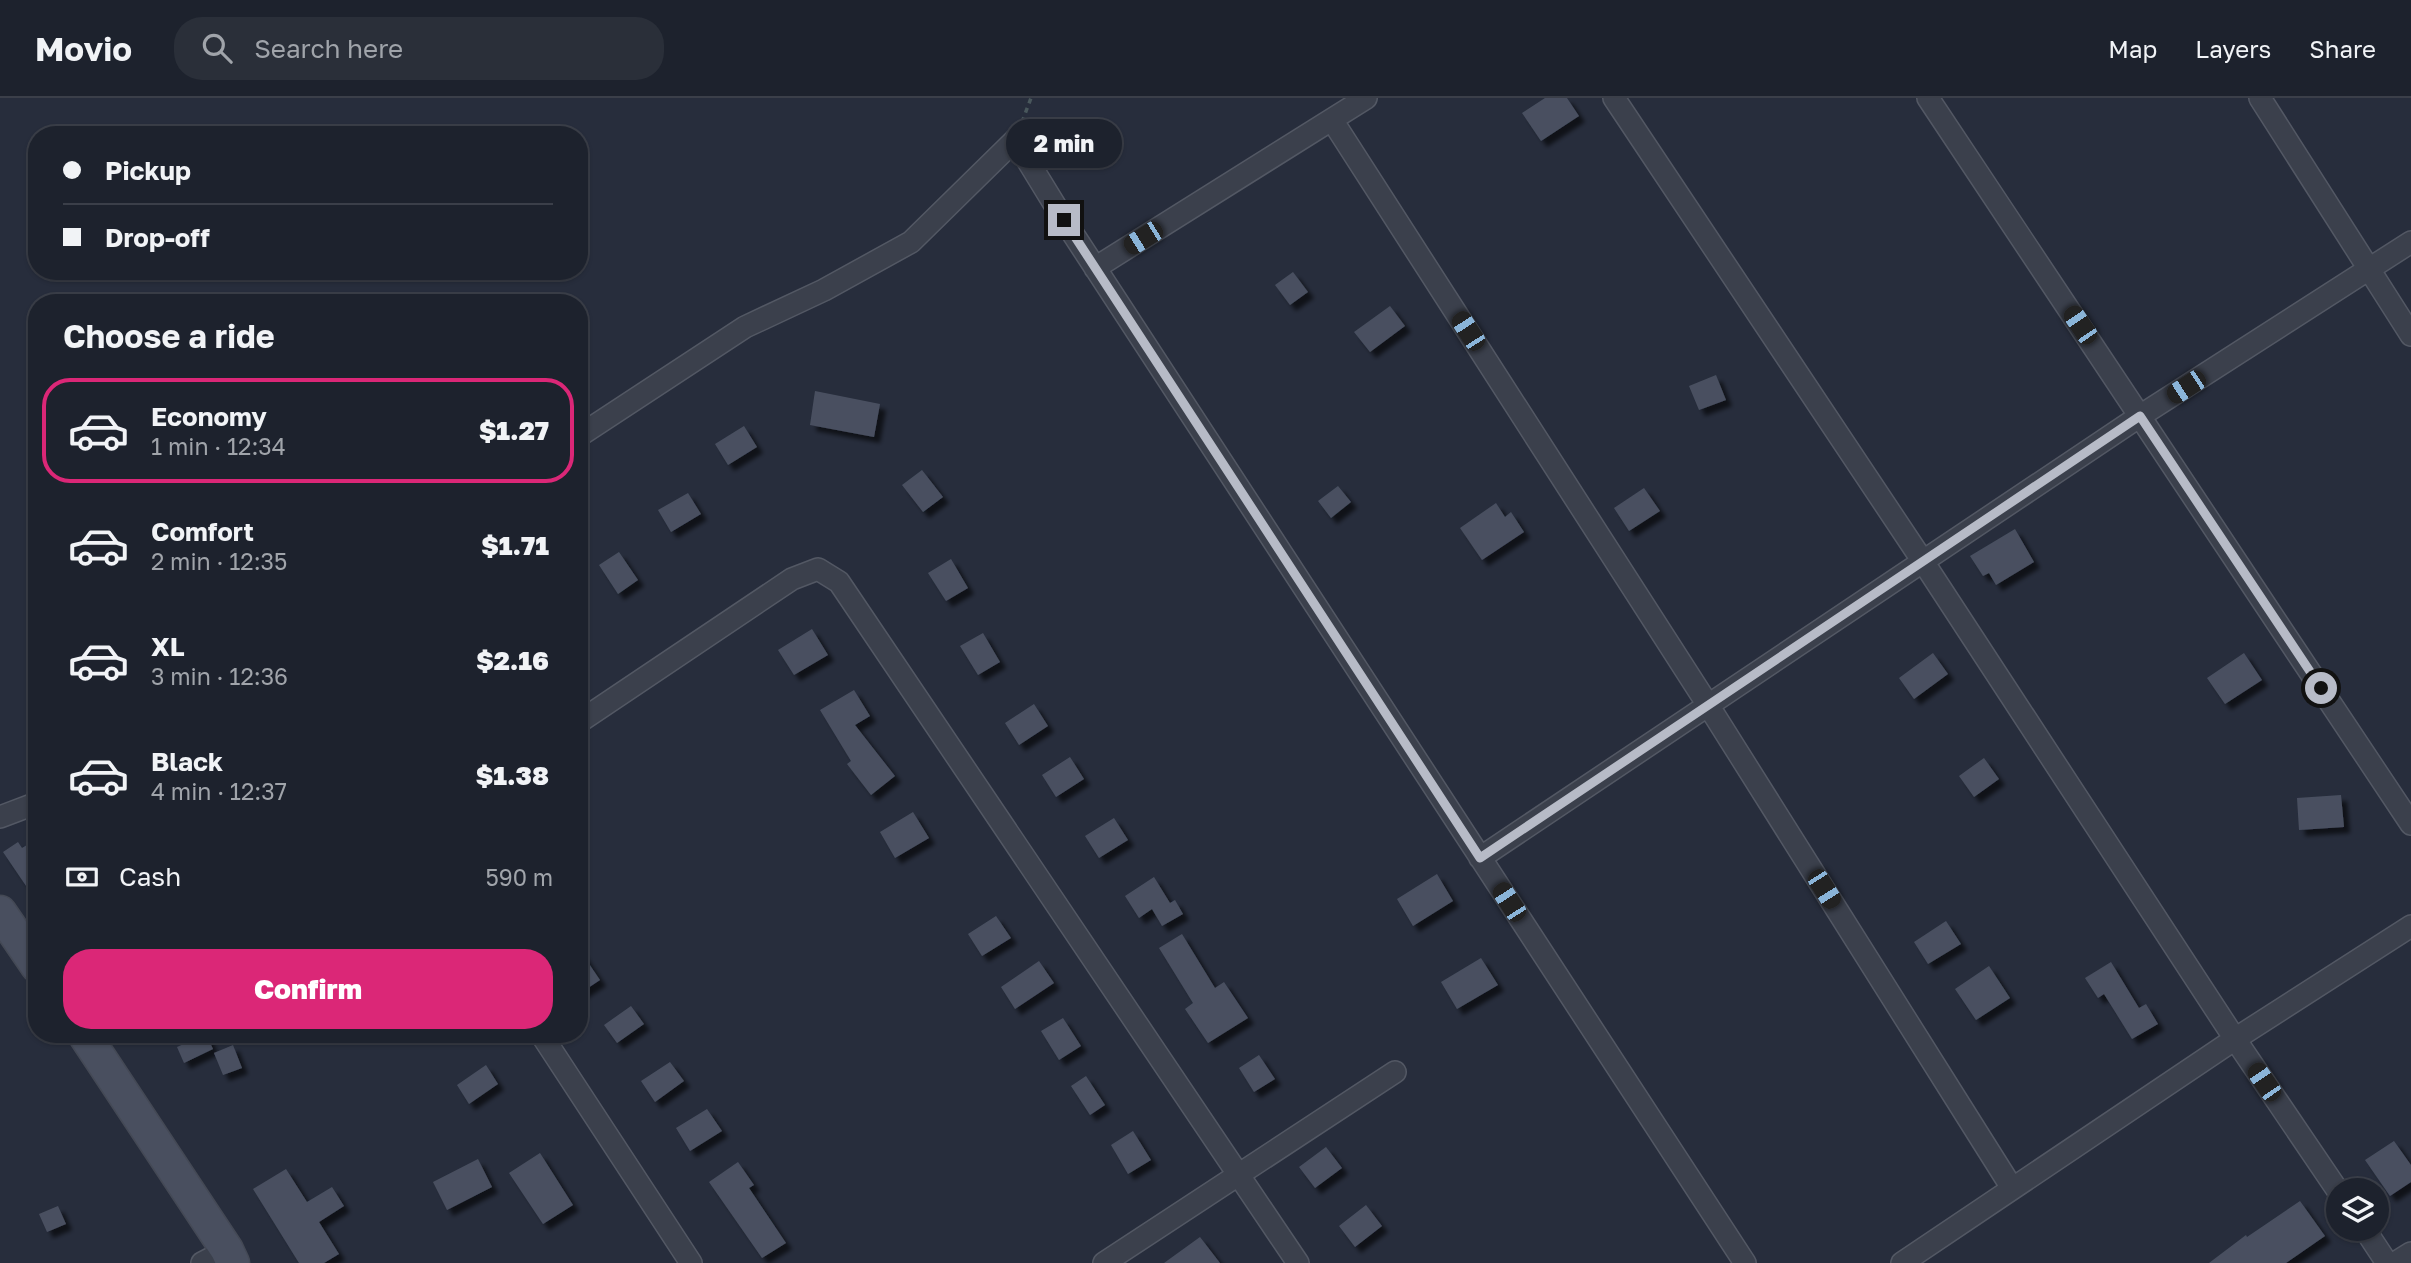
<!DOCTYPE html>
<html lang="en">
<head>
<meta charset="utf-8">
<style>
  :root { --surface:#1d222d; --page:#2a2f39; --text:#f1f3f6; --muted:#a0a4aa; --line:#3b3f49; --accent:#db2777 }
  body { margin:0; font-family:"Golos Text",sans-serif; background:var(--page); color:var(--text); height:100vh; display:flex; flex-direction:column; font-size:26px; white-space:nowrap }
  * { box-sizing:border-box; margin:0 }
  p { font-size:23px; color:var(--muted) }
  .icon { flex:none; width:38px; height:38px; fill:none; stroke:currentColor; stroke-width:2; stroke-linecap:round; stroke-linejoin:round }
  .map { position:relative; flex:1; overflow:hidden }
  .panel { position:absolute; left:28px; top:196px; width:560px; height:749px; display:flex; flex-direction:column; background:var(--surface); border-radius:28px; box-shadow:0 2px 5px #0004,0 0 0 2px var(--line) }
  .panel>* { flex:none }
  .top-card { position:absolute; left:28px; top:28px; width:560px; height:154px; border-radius:28px; box-shadow:0 2px 5px #0004,0 0 0 2px var(--line); display:grid; align-content:center; height:154px; padding:0 35px; background:var(--surface) }
  .fabs { position:absolute; left:2326px; top:1080px; display:grid; gap:14px }
  .fabs a { display:grid; place-items:center; width:63px; height:63px; border-radius:50%; background:var(--surface); box-shadow:0 2px 5px #0004,0 0 0 2px var(--line); font-size:35px }
  .end { position:absolute; width:32px; height:32px; margin:-16px; border:9px solid #b7bbc7; background:#111; box-shadow:0 0 0 4px #111 }
  .from { border-radius:50% }
  .bubble { position:absolute; height:49px; border-radius:24px; background:var(--surface); box-shadow:0 2px 5px #0004,0 0 0 2px var(--line); font-size:23px; font-weight:800; line-height:49px; text-align:center }
  .car { position:absolute; width:21px; height:42px; margin:-21px -10px; border-radius:9px; box-shadow:0 0 5px 2px #0007; background:linear-gradient(#222 24%,#8ab4d8 0 40%,#222 0 76%,#8ab4d8 0 86%,#222 0) }
  .top-card b { display:flex; align-items:center; gap:24px; height:66px; font-size:26px }
  .top-card b+b { border-top:2px solid var(--line) }
  .top-card i { width:18px; height:18px; background:var(--text) }
  ul { padding:0; list-style:none }
  li { display:flex; align-items:center; gap:21px; height:105px; margin:0 14px 10px; padding:0 21px; border:4px solid transparent; border-radius:28px }
  li div { flex:1 }
  li b { display:block; font-size:26px }
  li em { font-style:normal; font-weight:800 }
  li.current { border-color:var(--accent) }
  li>.icon { width:63px; height:63px; stroke-width:1.5 }
  h2 { padding:0 35px; font-size:32px; line-height:84px }
  .pay { display:flex; align-items:center; gap:18px; height:77px; padding:0 35px; font-size:26px }
  .pay p { margin-inline-start:auto }
  .primary-button { display:flex; gap:14px; margin-top:auto; padding:14px 35px }
  .primary-button a { flex:1; height:80px; border-radius:28px; background:var(--accent); color:#fff; font-size:28px; font-weight:800; line-height:80px; text-align:center }
  header { display:flex; align-items:center; gap:42px; box-sizing:border-box; height:98px; padding:0 35px; background:var(--surface); border-bottom:2px solid var(--line) }
  header strong { font-size:33px }
  nav { display:flex; gap:38px; margin-inline-start:auto; font-size:24px }
  .search { width:490px; height:63px; background:var(--page); display:flex; align-items:center; gap:18px; box-sizing:border-box; padding:0 24px; border-radius:28px; color:var(--muted); font-size:26px }
  .map>svg:first-child { display:block }
  .building { fill:#495060; filter:url(#shadow) }
  .lines { fill:none; stroke-linecap:round; stroke-linejoin:round }
  .street-casing { stroke:#535864; stroke-width:24 }
  .secondary-casing { stroke:#444955; stroke-width:35 }
  .path { stroke:#49575c; stroke-width:3.5; stroke-dasharray:5 5; stroke-linecap:butt }
  .street { stroke:#3b404c; stroke-width:21 }
  .secondary { stroke:#494f5f; stroke-width:32 }
  .route { stroke:#b7bbc7; stroke-width:9 }
</style>
</head>
<body>
<header>
<strong>Movio</strong>
<div class="search"><svg class="icon" aria-label="search" viewBox="0 0 24 24"><circle cx="10" cy="10" r="6"/><path d="M15 15l6 6"/></svg>Search here</div>
<nav><a>Map</a><a>Layers</a><a>Share</a></nav>
</header>
<div class="map">
<svg width="2411" height="1165" viewBox="0 0 2411 1165">
  <defs>
    <filter id="shadow"><feDropShadow dx="6" dy="6" stdDeviation="2" flood-color="#0009"/></filter>
  </defs>
  <rect width="100%" height="100%" fill="#272d3c"/>
  <path class="building" d="M1545,0H1567L1579,18L1541,43L1522,15Z
    M1293,174L1308,194L1290,207L1275,187Z
    M1390,208L1405,228L1370,254L1354,234Z
    M1716,277L1726,302L1699,312L1689,288Z
    M815,293L880,306L874,339L810,327Z
    M744,328L757,349L728,367L715,346Z
    M922,372L943,399L923,414L902,387Z
    M1338,388L1351,404L1331,420L1318,403Z
    M1644,390L1660,413L1629,433L1614,410Z
    M688,395L701,416L671,434L658,412Z
    M1496,405L1505,419L1511,414L1524,434L1482,462L1460,430Z
    M2015,431L2034,464L1996,487L1989,475L1983,478L1970,458Z
    M619,454L638,482L618,496L599,467Z
    M951,461L968,490L946,503L928,475Z
    M812,531L828,557L794,577L778,552Z
    M983,535L1000,564L978,577L960,548Z
    M1933,555L1948,576L1914,601L1899,580Z
    M2244,555L2262,582L2225,606L2207,580Z
    M854,592L870,618L855,627L895,678L871,697L847,666L851,663L820,612Z
    M1034,606L1048,628L1019,647L1005,625Z
    M1070,659L1084,681L1056,699L1042,677Z
    M1984,660L1999,681L1974,699L1959,678Z
    M2341,697L2344,729L2299,732L2297,700Z
    M913,714L929,740L895,760L880,734Z
    M1114,720L1128,742L1099,760L1085,738Z
    M37,741V804L3,754L18,744L22,750Z
    M1437,776L1453,803L1413,828L1397,801Z
    M1154,779L1170,805L1175,802L1183,816L1162,828L1152,811L1139,820L1125,798Z
    M996,818L1011,840L982,858L968,836Z
    M1946,823L1961,846L1928,866L1914,844Z
    M1182,836L1215,890L1224,884L1248,920L1208,945L1185,911L1193,905L1159,850Z
    M579,851L600,882L579,896Z
    M1481,860L1498,887L1457,911L1441,884Z
    M1039,863L1054,885L1015,911L1001,889Z
    M2111,864L2139,910L2146,906L2158,926L2132,941L2104,896L2098,900L2085,880Z
    M1989,868L2010,900L1976,922L1955,891Z
    M631,908L644,926L617,945L604,927Z
    M1063,920L1081,948L1059,962L1041,933Z
    M206,936L213,951L184,965L177,949Z
    M233,947L242,970L223,977L214,955Z
    M1259,957L1275,981L1254,994L1239,970Z
    M670,964L684,983L655,1004L641,983Z
    M486,967L498,986L469,1006L457,987Z
    M1086,978L1105,1007L1090,1017L1071,988Z
    M707,1011L722,1033L690,1053L676,1030Z
    M1133,1033L1151,1062L1128,1076L1111,1047Z
    M2394,1043L2411,1067V1084L2390,1098L2365,1062Z
    M1326,1049L1342,1070L1315,1090L1299,1069Z
    M540,1055L573,1107L543,1126L509,1075Z
    M478,1061L492,1089L447,1112L433,1084Z
    M738,1064L754,1087L749,1090L786,1145L762,1160L709,1084Z
    M286,1071L307,1104L332,1089L344,1108L319,1124L339,1156L324,1165H299L253,1091Z
    M2300,1103L2325,1138L2286,1165H2209L2246,1137L2247,1139Z
    M1366,1107L1382,1128L1355,1149L1339,1128Z
    M58,1108L66,1126L47,1134L39,1116Z
    M1200,1139L1220,1165H1164Z"/>
  <g class="lines">
    <g class="street-casing">
      <path id="street" d="M1614,0L1924,465L2235,941L2338,1093
        M1928,0L2411,726
        M2260,0L2411,237
        M1332,22L1708,607L2012,1090
        M1095,170L1366,0
        M579,338L745,229L824,192L911,144L1015,42L1064,122L1745,1165
        M579,624L792,481L818,471L839,484L1298,1165
        M0,719L37,705
        M1480,760L2140,318L2411,144
        M541,936L691,1165
        M2364,1130L2387,1165
        M202,1165L227,1152
        M1104,1165L1395,974
        M1902,1165L2235,941L2411,828
        M2395,1165L2411,1155"/>
    </g>
    <g class="secondary-casing">
      <path id="secondary" d="M0,814L37,868
        M84,936L227,1152L233,1165"/>
    </g>
    <path class="path" d="M1022,24L1031,0"/>
    <use href="#street" class="street"/>
    <use href="#secondary" class="secondary"/>
  </g>
  <g class="lines">
    <path class="route" d="M1064,122L1480,760L2140,318L2321,590"/>
  </g>
</svg>
<div class="fabs">
<a><svg class="icon" aria-label="layers" viewBox="0 0 24 24"><path d="M12 4l9 5-9 5-9-5zM3 14l9 5 9-5"/></svg></a>
</div>
<i class="end from" style="left:2321px;top:590px"></i>
<i class="end" style="left:1064px;top:122px"></i>
<div class="bubble" style="left:1006px;top:21px;width:116px">2 min</div>
<i class="car" style="left:1143px;top:140px;rotate:238deg"></i>
<i class="car" style="left:2080px;top:227px;rotate:326deg"></i>
<i class="car" style="left:1468px;top:233px;rotate:327deg"></i>
<i class="car" style="left:2186px;top:289px;rotate:237deg"></i>
<i class="car" style="left:1824px;top:791px;rotate:148deg"></i>
<i class="car" style="left:1509px;top:804px;rotate:327deg"></i>
<i class="car" style="left:2264px;top:984px;rotate:326deg"></i>
<div class="top-card">
<b><i class="from"></i>Pickup</b>
<b><i></i>Drop-off</b>
</div>
<section class="panel">
<h2>Choose a ride</h2>
<ul>
<li class="current"><svg class="icon" aria-label="car" viewBox="0 0 24 24"><path d="M5 17H2v-5l4-1 3-4h7l3 4 3 1v5h-3M9 17h6M6 11h13"/><circle cx="7" cy="17" r="2"/><circle cx="17" cy="17" r="2"/></svg><div><b>Economy</b><p>1 min · 12:34</p></div><em>$1.27</em></li>
<li><svg class="icon" aria-label="car" viewBox="0 0 24 24"><path d="M5 17H2v-5l4-1 3-4h7l3 4 3 1v5h-3M9 17h6M6 11h13"/><circle cx="7" cy="17" r="2"/><circle cx="17" cy="17" r="2"/></svg><div><b>Comfort</b><p>2 min · 12:35</p></div><em>$1.71</em></li>
<li><svg class="icon" aria-label="car" viewBox="0 0 24 24"><path d="M5 17H2v-5l4-1 3-4h7l3 4 3 1v5h-3M9 17h6M6 11h13"/><circle cx="7" cy="17" r="2"/><circle cx="17" cy="17" r="2"/></svg><div><b>XL</b><p>3 min · 12:36</p></div><em>$2.16</em></li>
<li><svg class="icon" aria-label="car" viewBox="0 0 24 24"><path d="M5 17H2v-5l4-1 3-4h7l3 4 3 1v5h-3M9 17h6M6 11h13"/><circle cx="7" cy="17" r="2"/><circle cx="17" cy="17" r="2"/></svg><div><b>Black</b><p>4 min · 12:37</p></div><em>$1.38</em></li>
</ul>
<div class="pay"><svg class="icon" aria-label="cash" viewBox="0 0 24 24"><path d="M3 7h18v10H3z"/><circle cx="12" cy="12" r="2"/></svg>Cash<p>590 m</p></div>
<div class="primary-button"><a>Confirm</a></div>
</section>
</div>
</body>
</html>
